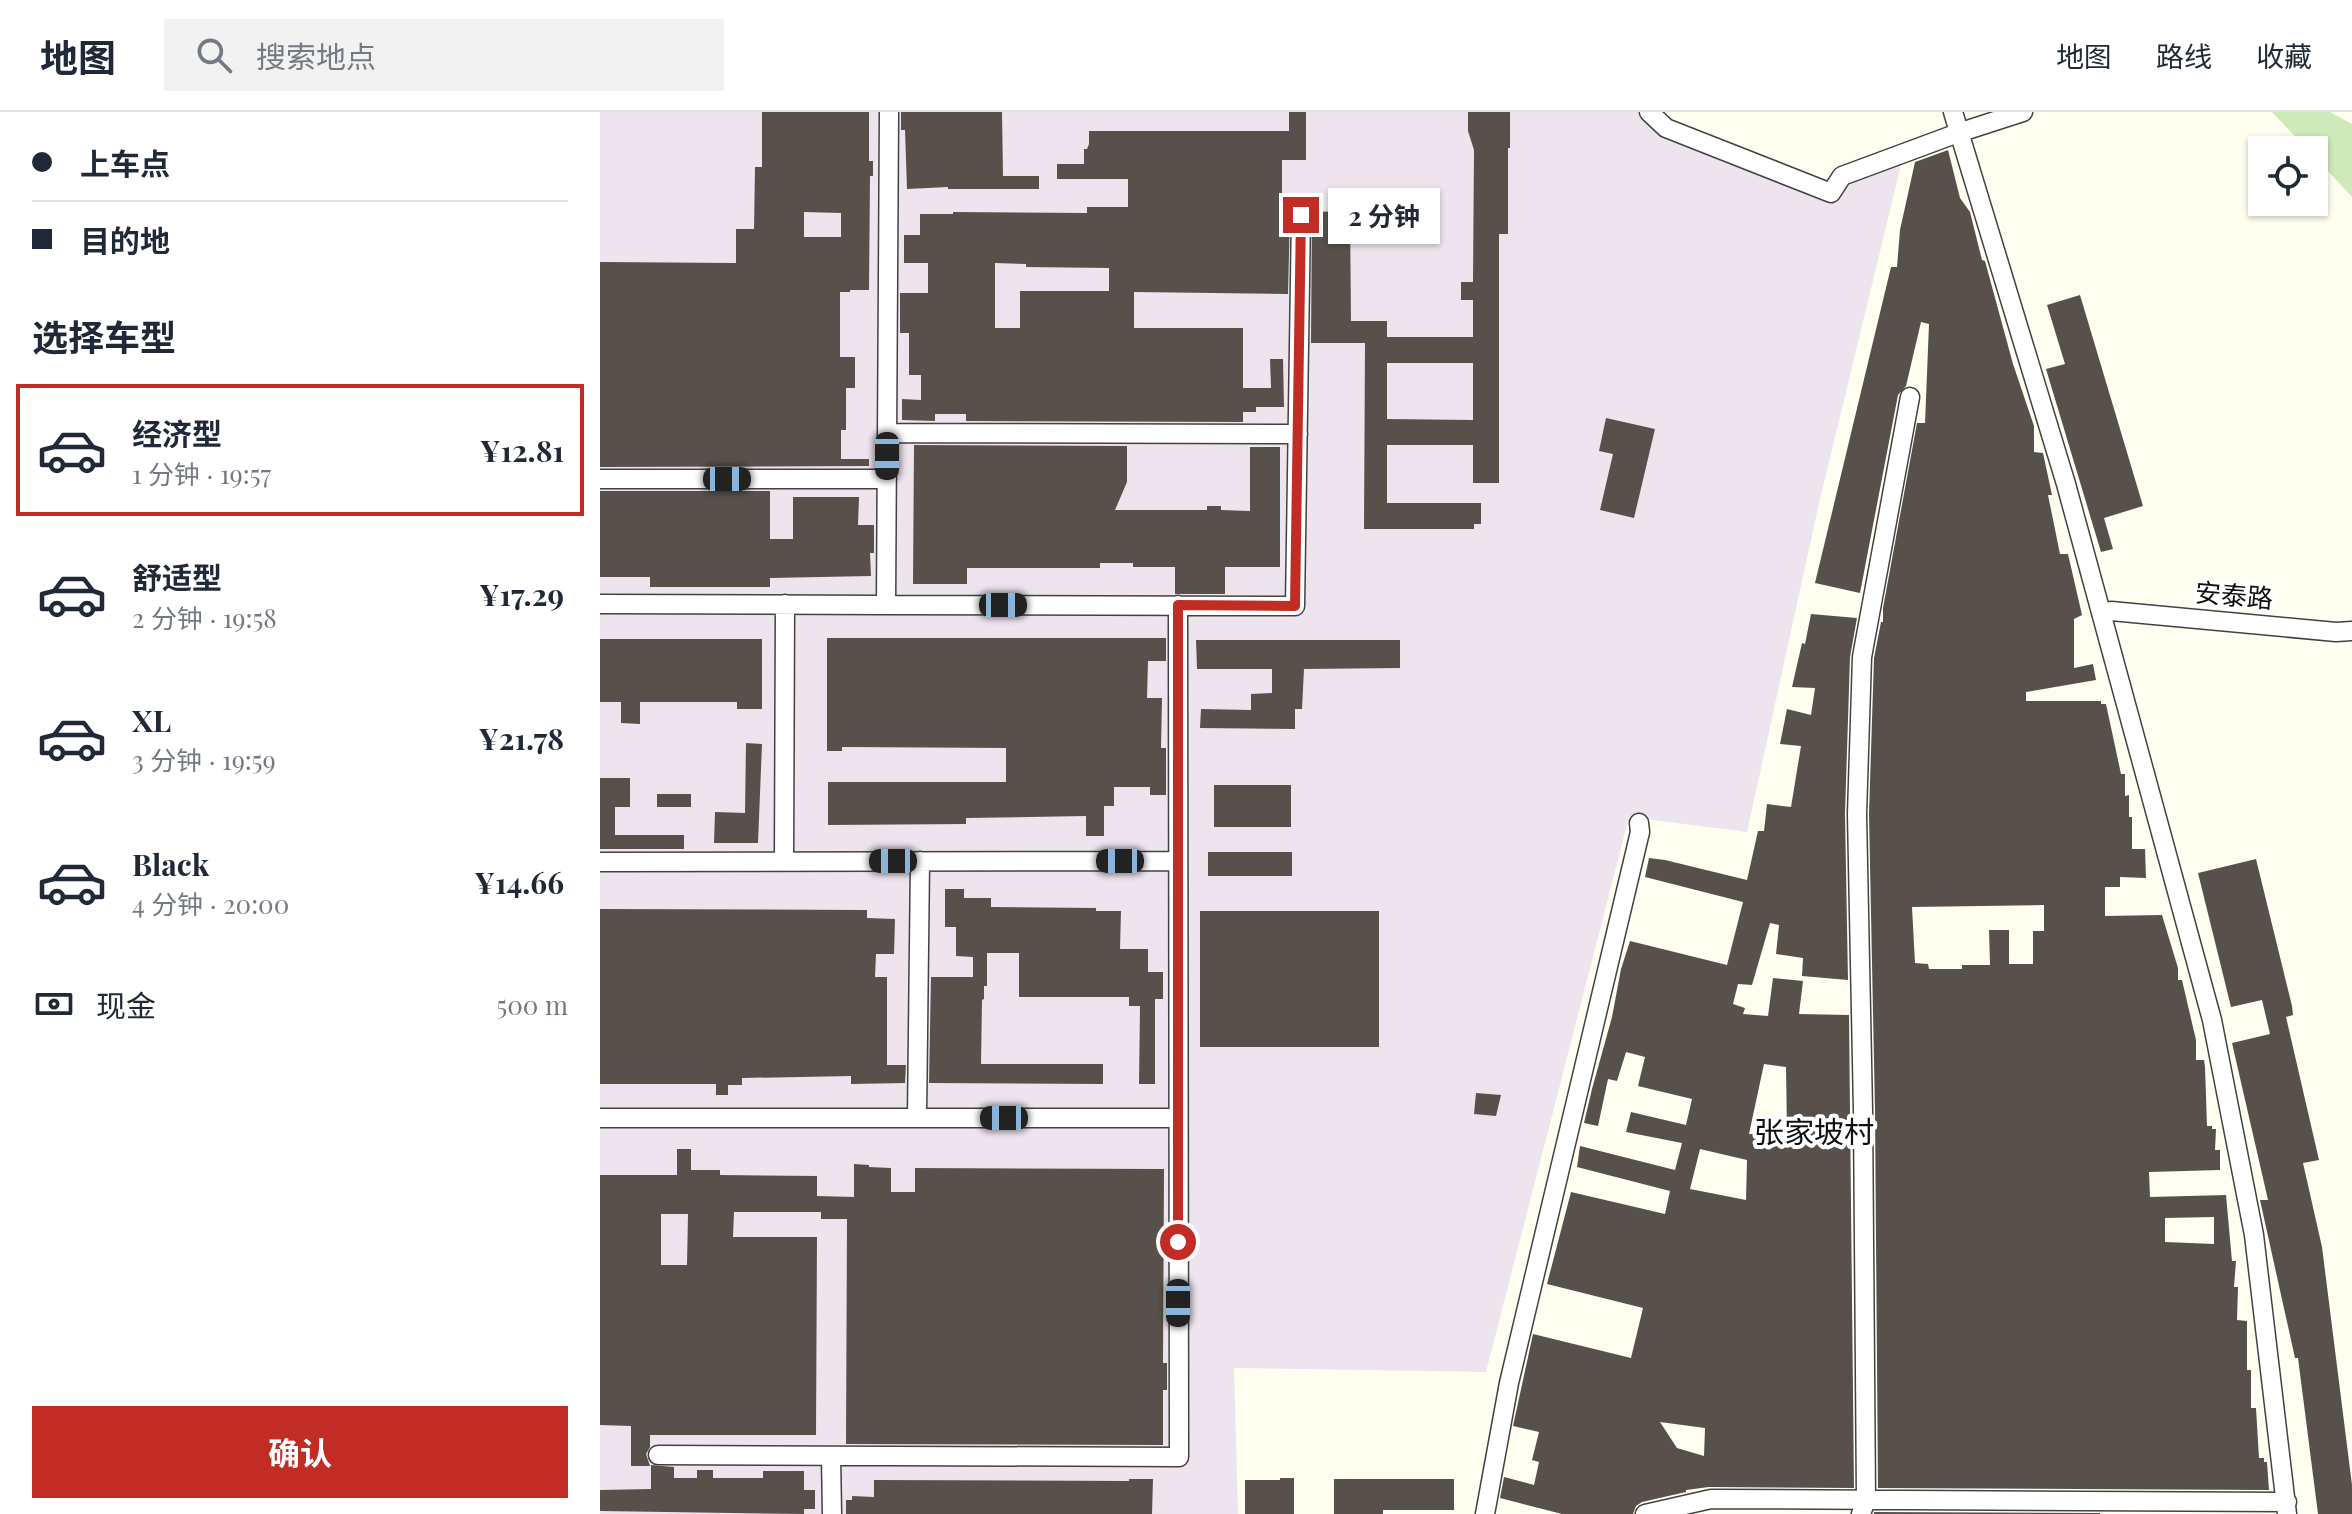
<!DOCTYPE html>
<html lang="zh">
<head>
<meta charset="utf-8">
<style>
  :root { --surface:#fff; --page:#f2f2f3; --text:#1f2937; --muted:#747a83; --line:#e0e1e3; --accent:#c12d25 }
  body { margin:0; font-family:"Playfair Display","Noto Sans SC",serif; background:var(--page); color:var(--text); height:100vh; display:flex; flex-direction:column; font-size:30px; white-space:nowrap }
  * { box-sizing:border-box; margin:0 }
  p { font-size:26px; color:var(--muted) }
  .icon { flex:none; width:44px; height:44px; fill:none; stroke:currentColor; stroke-width:2; stroke-linecap:round; stroke-linejoin:round }
  .map { position:relative; flex:1; overflow:hidden }
  .sheet { display:flex; flex-direction:column; background:var(--surface); width:600px }
  .sheet>* { flex:none }
  .guide { display:grid; align-content:center; height:176px; padding:0 32px; background:var(--surface) }
  .fabs { position:absolute; left:1648px; top:24px; display:grid; gap:16px }
  .fabs a { display:grid; place-items:center; width:80px; height:80px; border-radius:0px; background:var(--surface); box-shadow:0 2px 6px #0004; font-size:40px }
  .end { position:absolute; width:36px; height:36px; margin:-18px; border:10px solid #c12d25; background:#fff; box-shadow:0 0 0 4px #fff }
  .from { border-radius:50% }
  .bubble { position:absolute; height:56px; border-radius:0px; background:var(--surface); box-shadow:0 2px 6px #0004; font-size:26px; font-weight:700; line-height:56px; text-align:center }
  .car { position:absolute; width:24px; height:48px; margin:-24px -12px; border-radius:10px; box-shadow:0 0 6px 2px #0007; background:linear-gradient(#222 24%,#8ab4d8 0 40%,#222 0 76%,#8ab4d8 0 86%,#222 0) }
  .guide b { display:flex; align-items:center; gap:28px; height:76px; font-size:30px }
  .guide b+b { border-top:2px solid var(--line) }
  .guide i { width:20px; height:20px; background:var(--text) }
  ul { padding:0; list-style:none }
  li { display:flex; align-items:center; gap:24px; height:132px; margin:0 16px 12px; padding:0 16px; border:4px solid transparent; border-radius:0px }
  li div { flex:1 }
  li b { display:block; font-size:30px }
  li em { font-style:normal; font-weight:700 }
  li.current { border-color:var(--accent) }
  li>.icon { width:72px; height:72px; stroke-width:1.5 }
  h2 { padding:0 32px; font-size:36px; line-height:96px }
  .pay { display:flex; align-items:center; gap:20px; height:88px; padding:0 32px; font-size:30px }
  .pay p { margin-inline-start:auto }
  .cta { display:flex; gap:16px; margin-top:auto; padding:16px 32px }
  .cta a { flex:1; height:92px; border-radius:0px; background:var(--accent); color:#fff; font-size:32px; font-weight:700; line-height:92px; text-align:center }
  header { display:flex; align-items:center; gap:48px; box-sizing:border-box; height:112px; padding:0 40px; background:var(--surface); border-bottom:2px solid var(--line) }
  header strong { font-size:38px }
  nav { display:flex; gap:44px; margin-inline-start:auto; font-size:28px }
  .search { width:560px; height:72px; background:var(--page); display:flex; align-items:center; gap:20px; box-sizing:border-box; padding:0 28px; border-radius:0px; color:var(--muted); font-size:30px }
  main { display:flex; flex:1; min-height:0 }
  .map>svg:first-child { display:block }
  .industrial { fill:#ede4ee }
  .green { fill:#ceeaba }
  .building { fill:#58514b; fill-rule:evenodd }
  .lines { fill:none; stroke-linecap:round; stroke-linejoin:round }
  .minor-casing { stroke:#424242; stroke-width:21 }
  .minor { stroke:#fff; stroke-width:18 }
  .route { stroke:#c12d25; stroke-width:10 }
  .labels { text-anchor:middle; stroke-width:8; stroke-linejoin:round; paint-order:stroke }
  .street-label { font-size:26px; fill:#0f0f0f; stroke:#fff }
  .quarter-label { font-size:30px; fill:#0f0f0f; stroke:#fff }
</style>
</head>
<body>
<header>
<strong>地图</strong>
<div class="search"><svg class="icon" aria-label="search" viewBox="0 0 24 24"><circle cx="10" cy="10" r="6"/><path d="M15 15l6 6"/></svg>搜索地点</div>
<nav><a>地图</a><a>路线</a><a>收藏</a></nav>
</header>
<main>
<section class="sheet">
<div class="guide">
<b><i class="from"></i>上车点</b>
<b><i></i>目的地</b>
</div>
<h2>选择车型</h2>
<ul>
<li class="current"><svg class="icon" aria-label="car" viewBox="0 0 24 24"><path d="M5 17H2v-5l4-1 3-4h7l3 4 3 1v5h-3M9 17h6M6 11h13"/><circle cx="7" cy="17" r="2"/><circle cx="17" cy="17" r="2"/></svg><div><b>经济型</b><p>1 分钟 · 19:57</p></div><em>¥12.81</em></li>
<li><svg class="icon" aria-label="car" viewBox="0 0 24 24"><path d="M5 17H2v-5l4-1 3-4h7l3 4 3 1v5h-3M9 17h6M6 11h13"/><circle cx="7" cy="17" r="2"/><circle cx="17" cy="17" r="2"/></svg><div><b>舒适型</b><p>2 分钟 · 19:58</p></div><em>¥17.29</em></li>
<li><svg class="icon" aria-label="car" viewBox="0 0 24 24"><path d="M5 17H2v-5l4-1 3-4h7l3 4 3 1v5h-3M9 17h6M6 11h13"/><circle cx="7" cy="17" r="2"/><circle cx="17" cy="17" r="2"/></svg><div><b>XL</b><p>3 分钟 · 19:59</p></div><em>¥21.78</em></li>
<li><svg class="icon" aria-label="car" viewBox="0 0 24 24"><path d="M5 17H2v-5l4-1 3-4h7l3 4 3 1v5h-3M9 17h6M6 11h13"/><circle cx="7" cy="17" r="2"/><circle cx="17" cy="17" r="2"/></svg><div><b>Black</b><p>4 分钟 · 20:00</p></div><em>¥14.66</em></li>
</ul>
<div class="pay"><svg class="icon" aria-label="cash" viewBox="0 0 24 24"><path d="M3 7h18v10H3z"/><circle cx="12" cy="12" r="2"/></svg>现金<p>500 m</p></div>
<div class="cta"><a>确认</a></div>
</section>
<div class="map">
<svg width="1752" height="1402" viewBox="0 0 1752 1402">
  <rect width="100%" height="100%" fill="#fffef1"/>
  <path class="industrial" d="M0,0H1049L1231,81L1302,49L1220,387L1147,720L1029,705L886,1260L634,1256L638,1402H0Z"/>
  <path class="green" d="M1672,0H1730L1752,12V85L1714,44V38H1708Z"/>
  <path class="building" d="M162,0H269V49H273V64H270L269,178H250V180H240V245H255V276H246V318H241V347H269V354L0,355V150L136,151V117H154L155,55H162ZM204,100L241,101V125H204Z
    M301,0H402L403,64H439V77H348V75L307,77L305,18H301Z
    M689,0H706V48H682V100H690L688,182L534,180V216H643V276H671L670,247H683L684,295H656V300H643V310L366,309V302H335V309L302,308V287L321,288V263H309V221H300V181H328V151H304V123H320V102H353V100L487,101V95H528V67H457V52H484V37H487L489,32V19H689ZM395,151L426,152V155L509,156V179H420V216H395Z
    M868,0H910V36H908V122H899V371H873V333H787V391H881V412H874V417H764L765,231H711L712,100L750,99L751,209H787V225H873V188H861V170H873L874,38L868,19ZM787,251H873V308L787,307Z
    M1348,38L1360,86L1370,100L1382,148L1385,149L1413,252L1434,314V340L1443,341L1452,383H1448L1460,442H1468L1482,503L1474,507V556L1493,552L1496,568L1426,580V589H1501V592H1506L1521,662H1525V684L1529,683V705H1532V737H1545L1546,766L1520,765V775H1505V804L1562,803L1578,856V868H1582L1596,928V948H1604L1605,955L1607,1014H1612V1017H1616L1615,1038H1620V1058L1549,1060L1550,1085L1626,1083L1632,1149H1636L1634,1175H1638L1637,1208L1647,1209V1258H1651V1296H1656L1659,1346H1664V1350H1667L1669,1378L1278,1376L1275,999L1269,702L1274,546L1281,510H1283V496L1317,311H1325L1329,212L1321,210L1306,274L1298,283L1260,481L1215,471L1291,155H1297L1300,118L1315,50ZM1444,793V819H1433V852H1409V818H1389L1390,853H1362V857H1329L1328,852L1315,851L1312,795ZM1614,1105V1132L1565,1130V1106Z
    M1480,183L1543,394L1504,406L1513,437L1501,440L1446,257L1465,252L1447,193Z
    M1006,306L1055,317L1034,406L1000,398L1013,342L999,339Z
    M314,333L527,334V370L515,398H607V394H621V398L650,399V335H680V455H625V482H575V455H533V451H500V456H367V472H313Z
    M0,379H170V427H193V385H259L258,413H274V441H270L271,464L170,466V475H50V465H0Z
    M1211,502L1257,506L1250,545L1245,702L1248,868L1202,864L1203,846L1176,842L1179,813L1170,811L1152,873L1138,872L1133,892L1145,896L1143,902L1168,904L1173,866L1203,869L1199,902L1249,903L1254,1376L1109,1375L1086,1378V1380L1042,1390L1036,1394L1033,1402H962L900,1386L904,1365L934,1373L939,1350L932,1348L939,1320L913,1314L933,1222L1031,1246L1043,1196L947,1172L971,1080L1065,1102L1070,1079L977,1055L980,1034L1075,1058L1082,1031L1026,1020L1031,1000L1086,1013L1092,987L1038,974L1045,945L1026,940L1017,969L1008,967L998,1014L984,1011L992,977L1012,905L1021,857L1030,829L1127,853L1143,790L1045,765L1049,746L1065,748L1147,768L1158,719H1164L1167,692L1191,695L1201,634L1180,632L1187,597L1211,603L1215,576L1192,575L1202,531L1205,532ZM1164,952L1186,955L1187,1022H1149ZM1100,1037L1147,1048L1146,1088L1090,1077ZM1060,1310L1105,1316L1104,1344L1077,1336Z
    M227,526H566V549H548L547,586H562L561,636H566V683H550V675H514V694H504V724H486V704L366,706V712L228,713V670H406V636L245,635H242V639H227Z
    M0,527H162V597H137V590H40V612L21,611V590H0Z
    M596,528H800V556L704,557L702,597H695V617L600,616L601,597L651,598V582L672,581V557H597Z
    M146,631L162,632L158,731H114L115,700L145,701Z
    M0,666H30V695H15V723H84V737H0Z
    M614,673H691V715H614Z
    M57,682H91V695H57Z
    M608,740H692V764H608Z
    M1656,747L1692,894L1693,903L1686,905L1719,1048L1703,1051L1722,1135L1752,1373V1402H1718L1698,1246H1695L1660,1088H1668L1632,931L1670,922L1662,888L1631,895L1598,761Z
    M345,777H364V786H391V795L496,796V799H521L520,837H548V860H563V887H555V972H539L540,894H529V885H419V841H387V874H384V887L382,888L381,952H503V972L329,971L331,865H373V845L356,844V815H345Z
    M0,797L267,798V806L295,807L294,842H276L275,865H287V953H306L305,971L251,972V964L142,966V973H128V983H116V972H0Z
    M600,799H779V935H600Z
    M876,981L901,983L896,1004L874,1002Z
    M77,1037H91V1058H120V1063L217,1064V1084L254,1085V1052L269,1053V1055L291,1056V1080H315V1056L564,1057L563,1251H567V1278H563V1333L246,1332L247,1107H221V1100H134L133,1125H217L216,1323H50V1335L46,1342L50,1354H31V1314L0,1313V1063H77ZM61,1102H88L87,1153H61Z
    M51,1353L74,1355V1366H97V1358H113V1366H163V1359H204V1378H215V1397H204V1402L0,1399V1378L51,1377Z
    M680,1366H694V1402H645V1368H680Z
    M529,1367H553L552,1402H246V1388H252V1384L274,1385V1368L529,1369Z
    M734,1367H854V1398H783V1402H734Z
    M1274,1400L1500,1401V1402H1274Z"/>
  <g class="lines">
    <g class="minor-casing">
      <path id="minor" d="M1049,0L1066,16L1231,81L1242,64L1358,21L1423,0
        M1353,0L1466,372L1612,908L1654,1123L1687,1402
        M287,321L698,322
        M0,367H287
        M0,492L286,493L289,0
        M286,493L695,494L701,103
        M1501,501L1511,499L1736,520L1752,519
        M184,749L185,492
        M0,750L578,749
        M0,1006H577
        M317,1006L320,749
        M58,1343L579,1345L578,493
        M231,1344L232,1402
        M885,1402L909,1271L1040,720L1039,711
        M1045,1402L1111,1387L1687,1390
        M1261,1402L1266,1388L1263,999L1257,702L1262,545L1310,285"/>
    </g>
    <use href="#minor" class="minor"/>
  </g>
  <g class="lines">
    <path class="route" d="M578,1130V493L695,494L701,103"/>
  </g>
  <g class="labels">
    <g class="street-label">
      <text transform="translate(1634 484) rotate(5)" y="9">安泰路</text>
    </g>
    <g class="quarter-label">
      <text x="1214" y="1031">张家坡村</text>
    </g>
  </g>
</svg>
<div class="fabs">
<a><svg class="icon" aria-label="locate" viewBox="0 0 24 24"><circle cx="12" cy="12" r="6"/><path d="M12 2v4M12 18v4M2 12h4M18 12h4"/></svg></a>
</div>
<i class="end from" style="left:578px;top:1130px"></i>
<i class="end" style="left:701px;top:103px"></i>
<div class="bubble" style="left:728px;top:76px;width:112px">2 分钟</div>
<i class="car" style="left:287px;top:344px;rotate:180deg"></i>
<i class="car" style="left:127px;top:367px;rotate:90deg"></i>
<i class="car" style="left:403px;top:493px;rotate:90deg"></i>
<i class="car" style="left:293px;top:749px;rotate:270deg"></i>
<i class="car" style="left:520px;top:749px;rotate:270deg"></i>
<i class="car" style="left:404px;top:1006px;rotate:270deg"></i>
<i class="car" style="left:578px;top:1191px;rotate:180deg"></i>
</div>
</main>
</body>
</html>
